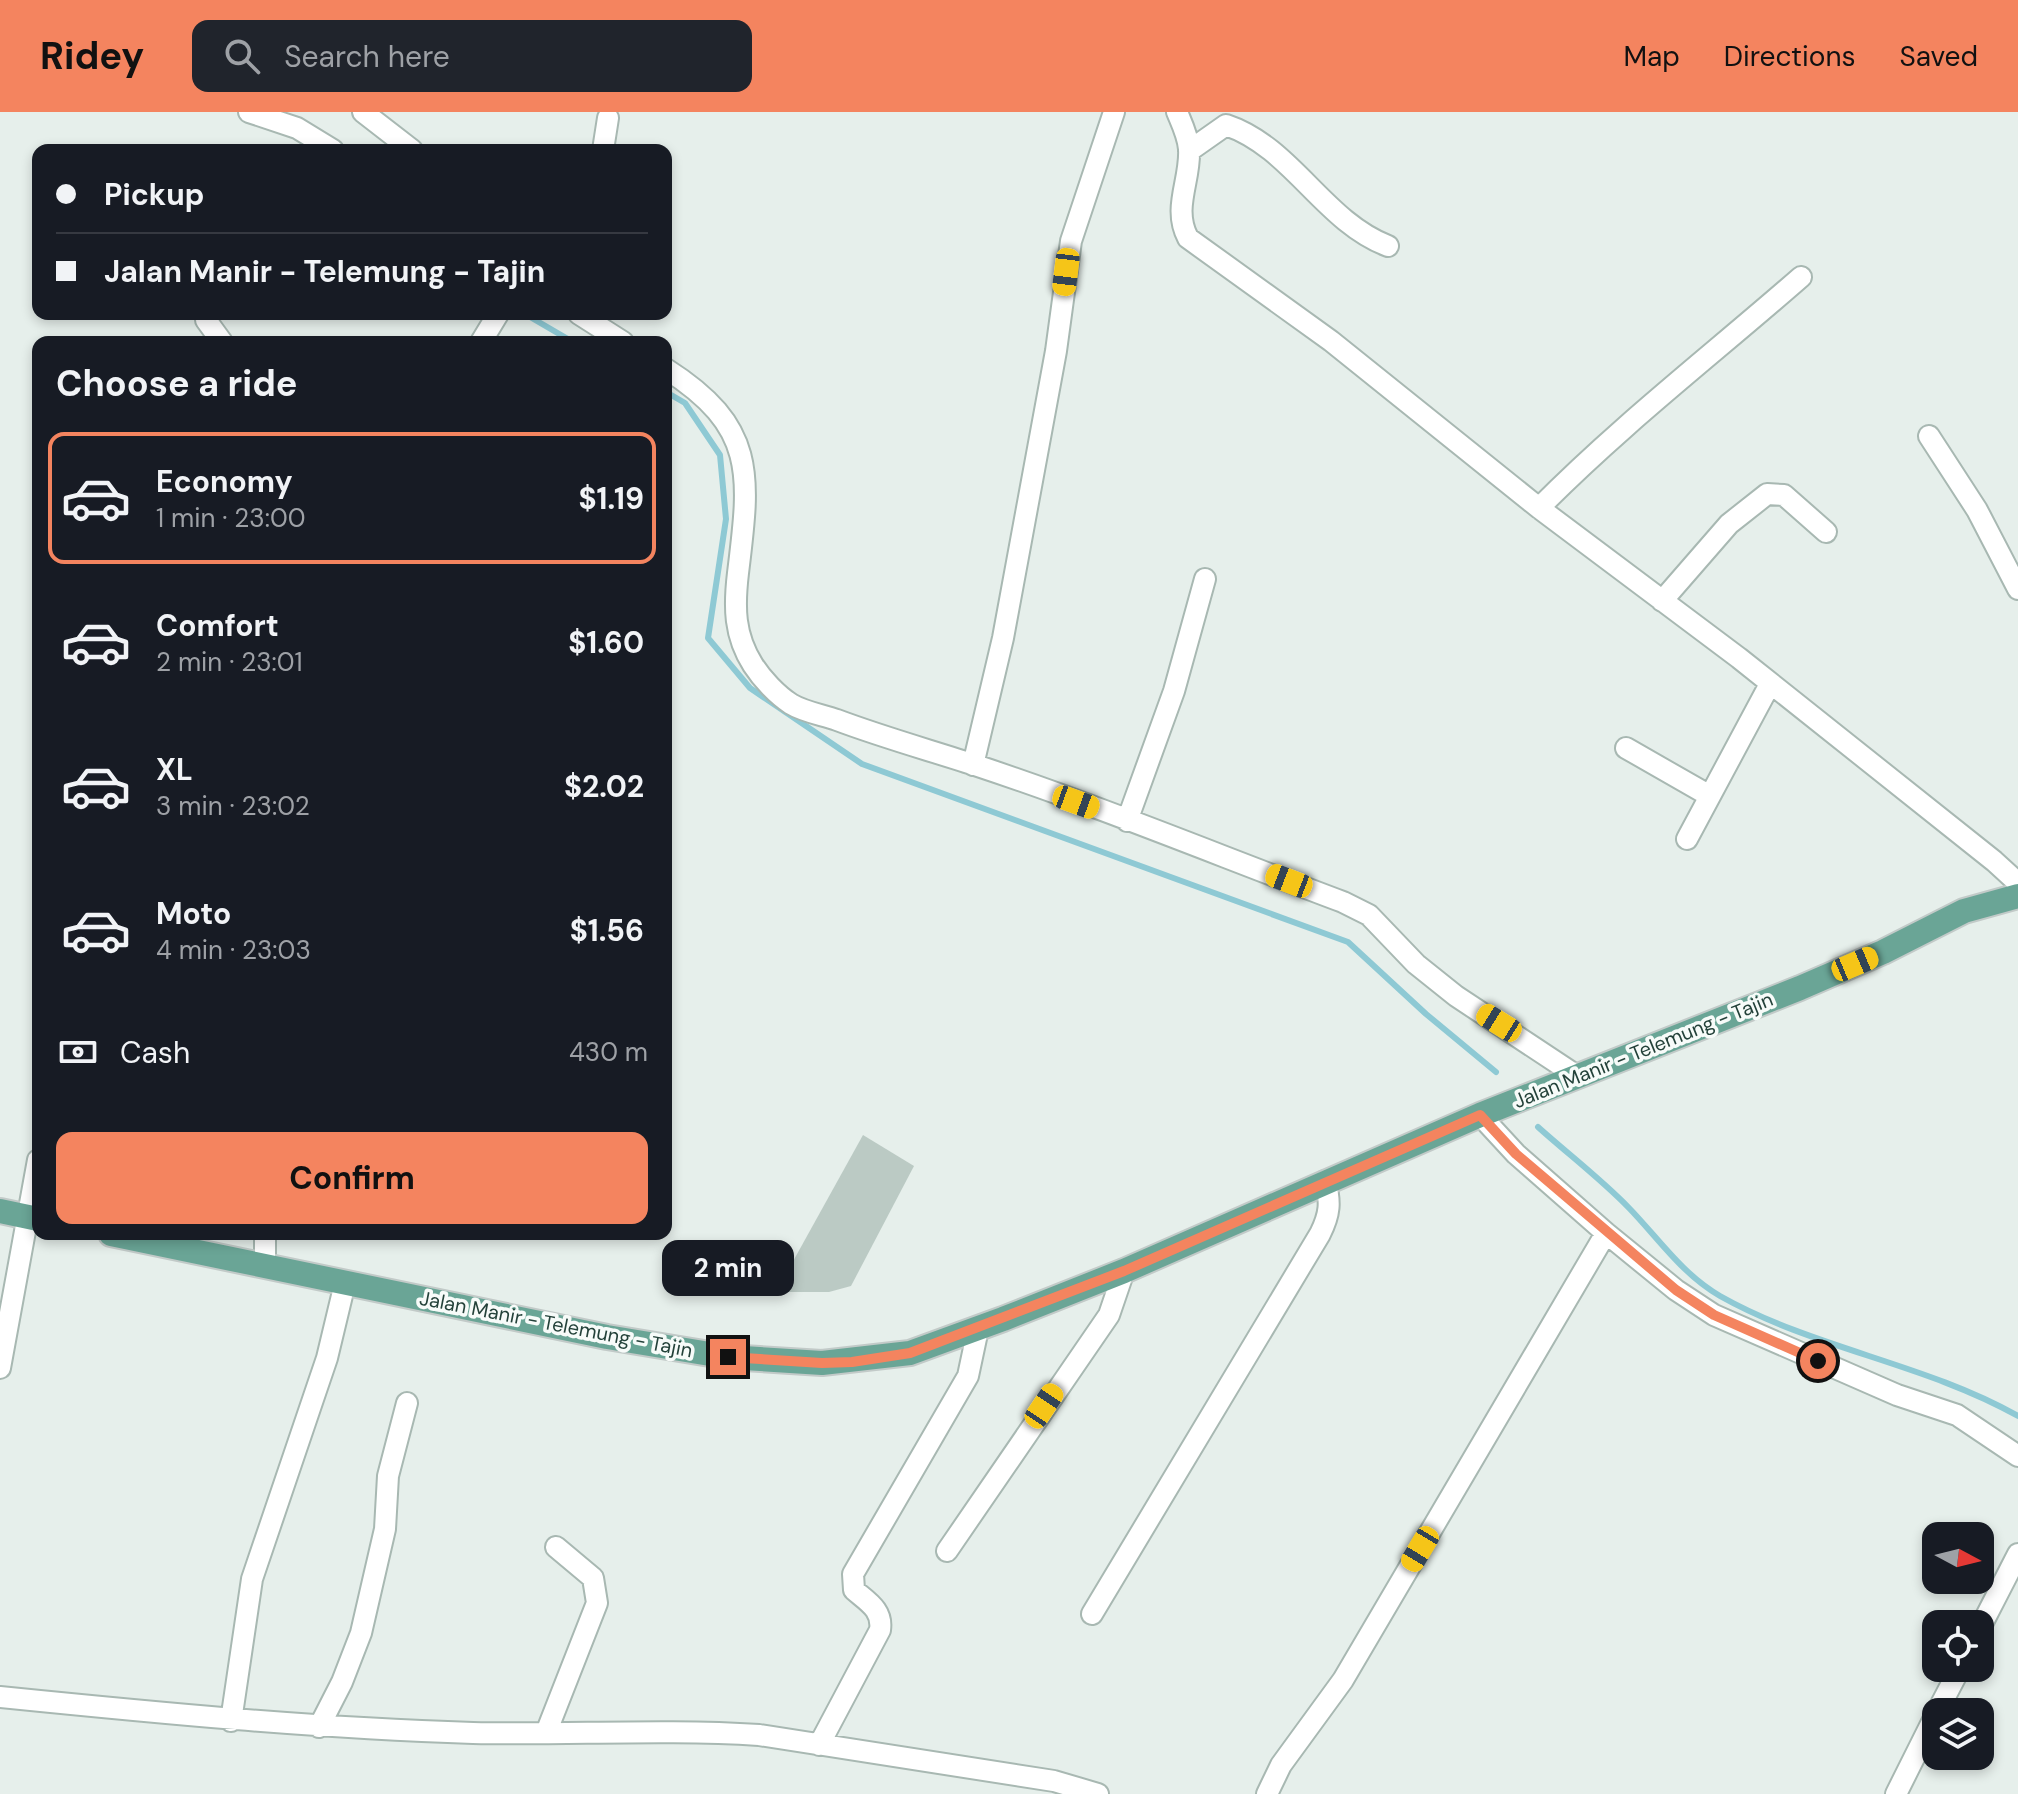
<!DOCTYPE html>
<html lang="en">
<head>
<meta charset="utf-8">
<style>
  :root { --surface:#171b24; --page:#20242c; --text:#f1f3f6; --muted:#9ea1a6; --line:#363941; --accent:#f4845f }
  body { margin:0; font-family:"DM Sans",sans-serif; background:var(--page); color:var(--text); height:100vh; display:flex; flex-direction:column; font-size:30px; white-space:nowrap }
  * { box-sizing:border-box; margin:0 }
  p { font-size:26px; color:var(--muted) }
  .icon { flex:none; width:44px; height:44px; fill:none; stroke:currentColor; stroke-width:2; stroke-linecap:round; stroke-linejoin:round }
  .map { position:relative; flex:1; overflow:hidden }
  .side { position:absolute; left:32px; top:224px; width:640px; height:904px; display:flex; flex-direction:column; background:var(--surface); border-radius:16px; box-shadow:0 4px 12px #0003 }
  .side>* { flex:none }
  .hud { position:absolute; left:32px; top:32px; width:640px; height:176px; border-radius:16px; box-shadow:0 4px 12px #0003; display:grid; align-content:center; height:176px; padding:0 24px; background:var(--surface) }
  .needle { width:52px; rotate:97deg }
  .buttons { position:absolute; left:1922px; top:1410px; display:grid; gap:16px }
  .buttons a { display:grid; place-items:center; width:72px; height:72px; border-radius:16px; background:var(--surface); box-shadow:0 4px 12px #0003; font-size:40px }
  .end { position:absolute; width:36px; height:36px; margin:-18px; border:10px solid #f4845f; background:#111; box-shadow:0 0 0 4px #111 }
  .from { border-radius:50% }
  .bubble { position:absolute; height:56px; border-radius:16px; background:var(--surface); box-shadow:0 4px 12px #0003; font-size:26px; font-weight:700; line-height:56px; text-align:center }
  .car { position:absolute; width:24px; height:48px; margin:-24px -12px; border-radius:10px; box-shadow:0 0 6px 2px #0007; background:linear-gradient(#f5c518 24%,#345 0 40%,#f5c518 0 76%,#345 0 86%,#f5c518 0) }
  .hud b { display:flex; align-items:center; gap:28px; height:76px; font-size:30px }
  .hud b+b { border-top:2px solid var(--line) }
  .hud i { width:20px; height:20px; background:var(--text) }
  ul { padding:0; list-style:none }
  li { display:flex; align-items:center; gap:24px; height:132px; margin:0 16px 12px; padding:0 8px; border:4px solid transparent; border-radius:16px }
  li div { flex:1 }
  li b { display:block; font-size:30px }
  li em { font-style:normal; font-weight:700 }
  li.active { border-color:var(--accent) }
  li>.icon { width:72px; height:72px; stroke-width:1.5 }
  h2 { padding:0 24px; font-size:36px; line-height:96px }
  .pay { display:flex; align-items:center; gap:20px; height:88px; padding:0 24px; font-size:30px }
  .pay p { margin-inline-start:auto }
  .primary-button { display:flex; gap:16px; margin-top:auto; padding:16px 24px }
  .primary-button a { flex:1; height:92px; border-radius:16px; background:var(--accent); color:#111; font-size:32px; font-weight:700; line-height:92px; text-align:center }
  header { display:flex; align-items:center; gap:48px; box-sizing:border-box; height:112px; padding:0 40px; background:var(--accent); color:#111 }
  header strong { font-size:38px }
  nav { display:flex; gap:44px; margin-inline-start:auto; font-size:28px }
  .search { width:560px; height:72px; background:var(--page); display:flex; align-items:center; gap:20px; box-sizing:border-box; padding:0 28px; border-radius:16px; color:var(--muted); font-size:30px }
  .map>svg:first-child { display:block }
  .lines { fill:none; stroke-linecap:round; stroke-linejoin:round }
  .stream { stroke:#8ec9d4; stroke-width:6 }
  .building { fill:#bbcac4 }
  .minor-casing { stroke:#a8b8b2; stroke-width:24 }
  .major-casing { stroke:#c2cac8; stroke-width:28 }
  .minor { stroke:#fff; stroke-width:20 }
  .major { stroke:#6aa596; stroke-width:24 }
  .route { stroke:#f4845f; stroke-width:10 }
  .labels { text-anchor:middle; stroke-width:7; stroke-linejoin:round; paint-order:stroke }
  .street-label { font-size:20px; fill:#24423a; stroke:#f7fbf9 }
</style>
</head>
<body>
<header>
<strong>Ridey</strong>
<div class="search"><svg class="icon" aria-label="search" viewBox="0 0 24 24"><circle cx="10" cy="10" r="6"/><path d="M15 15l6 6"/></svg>Search here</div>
<nav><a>Map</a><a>Directions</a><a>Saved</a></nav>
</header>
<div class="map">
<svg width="2018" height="1682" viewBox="0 0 2018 1682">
  <rect width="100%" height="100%" fill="#e6efeb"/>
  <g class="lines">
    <path class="stream" d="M525,202L573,230
      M666,280L685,291L720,343L726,407L708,526L750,576L862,652L1348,830L1426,902L1496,960
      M1538,1015C1568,1042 1601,1067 1629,1096C1659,1127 1682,1162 1720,1184C1814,1237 1924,1251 2018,1304"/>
  </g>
  <path class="building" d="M863,1023L914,1054L851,1174L829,1180H776Z"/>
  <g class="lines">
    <g class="minor-casing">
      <path id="minor" d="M249,0L297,16L333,38
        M363,0L412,38
        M1177,0C1182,12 1188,24 1189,37C1191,68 1172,96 1188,126L1331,229L1539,396L1739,546L1994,749L2018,771
        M603,38L608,6
        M1189,39L1226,13C1292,35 1323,109 1388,134
        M206,202V208L222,230
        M579,202L623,230
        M481,230L498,202
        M666,257C757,315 750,363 738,461C734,495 734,523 753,553C762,567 777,583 791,592C804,600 823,603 837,608C882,625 929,638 975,653C1099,694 1220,744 1343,790L1369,803L1416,852L1456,884L1577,964
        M1929,324L1977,398L2018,477
        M1539,396C1621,313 1713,242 1801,165
        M1662,489L1729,412L1767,382L1784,383L1826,420
        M1626,636L1710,684
        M973,653L1003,526L1056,239L1071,129L1114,0
        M1127,709L1174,579L1205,467
        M1687,727L1770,572
        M1480,1003L1516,1042L1606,1121L1676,1178L1714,1203L1897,1283L1957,1303L2018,1344
        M265,1122V1154
        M0,1256L38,1048
        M947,1439L1109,1203L1124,1159
        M1092,1502L1320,1122C1330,1102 1331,1090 1325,1069
        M1980,1516L2018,1442
        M0,1585C158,1601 314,1616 473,1621C568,1623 664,1617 759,1623L1054,1669L1098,1682
        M1937,1600L1960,1556
        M231,1609L252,1467L327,1246L345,1171
        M319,1615L342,1570L361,1521L385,1417L388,1364L407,1291
        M546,1621L597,1491L593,1466L556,1435
        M819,1633L880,1518C883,1498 868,1490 854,1478L853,1462L968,1264L978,1217
        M1267,1682L1281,1653L1343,1568L1606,1121
        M1896,1682L1936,1602"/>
    </g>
    <g class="major-casing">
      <path id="major" d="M0,1099L38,1107
        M111,1122L607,1225L728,1245L822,1251L910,1241L1003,1207L1124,1159L1480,1003L1800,876L1883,840L1964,799L2018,784"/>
    </g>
    <use href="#minor" class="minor"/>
    <use href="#major" class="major"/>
  </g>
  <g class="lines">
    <path class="route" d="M728,1245L822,1251L852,1250L910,1241L1124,1159L1480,1003L1516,1042L1676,1178L1714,1203L1818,1249"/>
  </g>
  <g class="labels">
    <g class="street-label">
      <text transform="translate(1643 938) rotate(-22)" y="7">Jalan Manir - Telemung - Tajin</text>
      <text transform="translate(556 1212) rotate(11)" y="7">Jalan Manir - Telemung - Tajin</text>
    </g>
  </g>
</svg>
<div class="buttons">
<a><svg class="needle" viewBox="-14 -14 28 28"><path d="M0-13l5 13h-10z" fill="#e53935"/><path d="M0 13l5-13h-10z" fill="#9ea1a6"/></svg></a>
<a><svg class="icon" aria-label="locate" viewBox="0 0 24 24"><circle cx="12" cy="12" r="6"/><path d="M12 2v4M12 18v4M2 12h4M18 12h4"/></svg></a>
<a><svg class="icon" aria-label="layers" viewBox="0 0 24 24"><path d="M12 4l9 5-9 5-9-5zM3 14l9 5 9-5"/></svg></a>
</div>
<i class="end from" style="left:1818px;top:1249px"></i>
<i class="end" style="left:728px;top:1245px"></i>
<div class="bubble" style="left:662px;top:1128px;width:132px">2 min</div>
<i class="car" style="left:1066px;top:160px;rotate:187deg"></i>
<i class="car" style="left:1076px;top:690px;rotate:110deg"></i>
<i class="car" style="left:1289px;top:769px;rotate:291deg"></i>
<i class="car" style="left:1855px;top:852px;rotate:67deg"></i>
<i class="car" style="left:1499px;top:911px;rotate:302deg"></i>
<i class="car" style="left:1044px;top:1294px;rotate:34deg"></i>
<i class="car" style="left:1420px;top:1437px;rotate:211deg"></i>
<div class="hud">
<b><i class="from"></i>Pickup</b>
<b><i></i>Jalan Manir - Telemung - Tajin</b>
</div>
<section class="side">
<h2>Choose a ride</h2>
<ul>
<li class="active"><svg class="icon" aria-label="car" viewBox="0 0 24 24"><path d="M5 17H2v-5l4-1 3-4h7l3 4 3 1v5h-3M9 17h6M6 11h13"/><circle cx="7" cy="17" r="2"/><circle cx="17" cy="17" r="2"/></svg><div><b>Economy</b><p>1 min · 23:00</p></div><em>$1.19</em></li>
<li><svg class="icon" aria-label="car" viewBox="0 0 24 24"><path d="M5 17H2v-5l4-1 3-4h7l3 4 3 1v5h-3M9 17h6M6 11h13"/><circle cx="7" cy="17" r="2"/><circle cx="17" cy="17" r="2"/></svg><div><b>Comfort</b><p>2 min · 23:01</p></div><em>$1.60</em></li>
<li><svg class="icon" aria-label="car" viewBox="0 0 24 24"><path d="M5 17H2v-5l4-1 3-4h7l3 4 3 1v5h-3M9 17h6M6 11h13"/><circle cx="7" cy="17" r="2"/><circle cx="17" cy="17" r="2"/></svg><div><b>XL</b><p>3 min · 23:02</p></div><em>$2.02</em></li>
<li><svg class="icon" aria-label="car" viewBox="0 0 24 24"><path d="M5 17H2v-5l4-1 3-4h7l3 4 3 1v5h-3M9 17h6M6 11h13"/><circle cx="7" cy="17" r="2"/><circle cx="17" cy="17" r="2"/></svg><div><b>Moto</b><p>4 min · 23:03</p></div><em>$1.56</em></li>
</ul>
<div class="pay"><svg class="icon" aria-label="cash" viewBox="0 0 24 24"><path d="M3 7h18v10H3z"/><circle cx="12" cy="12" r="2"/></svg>Cash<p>430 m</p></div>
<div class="primary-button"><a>Confirm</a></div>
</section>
</div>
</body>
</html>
